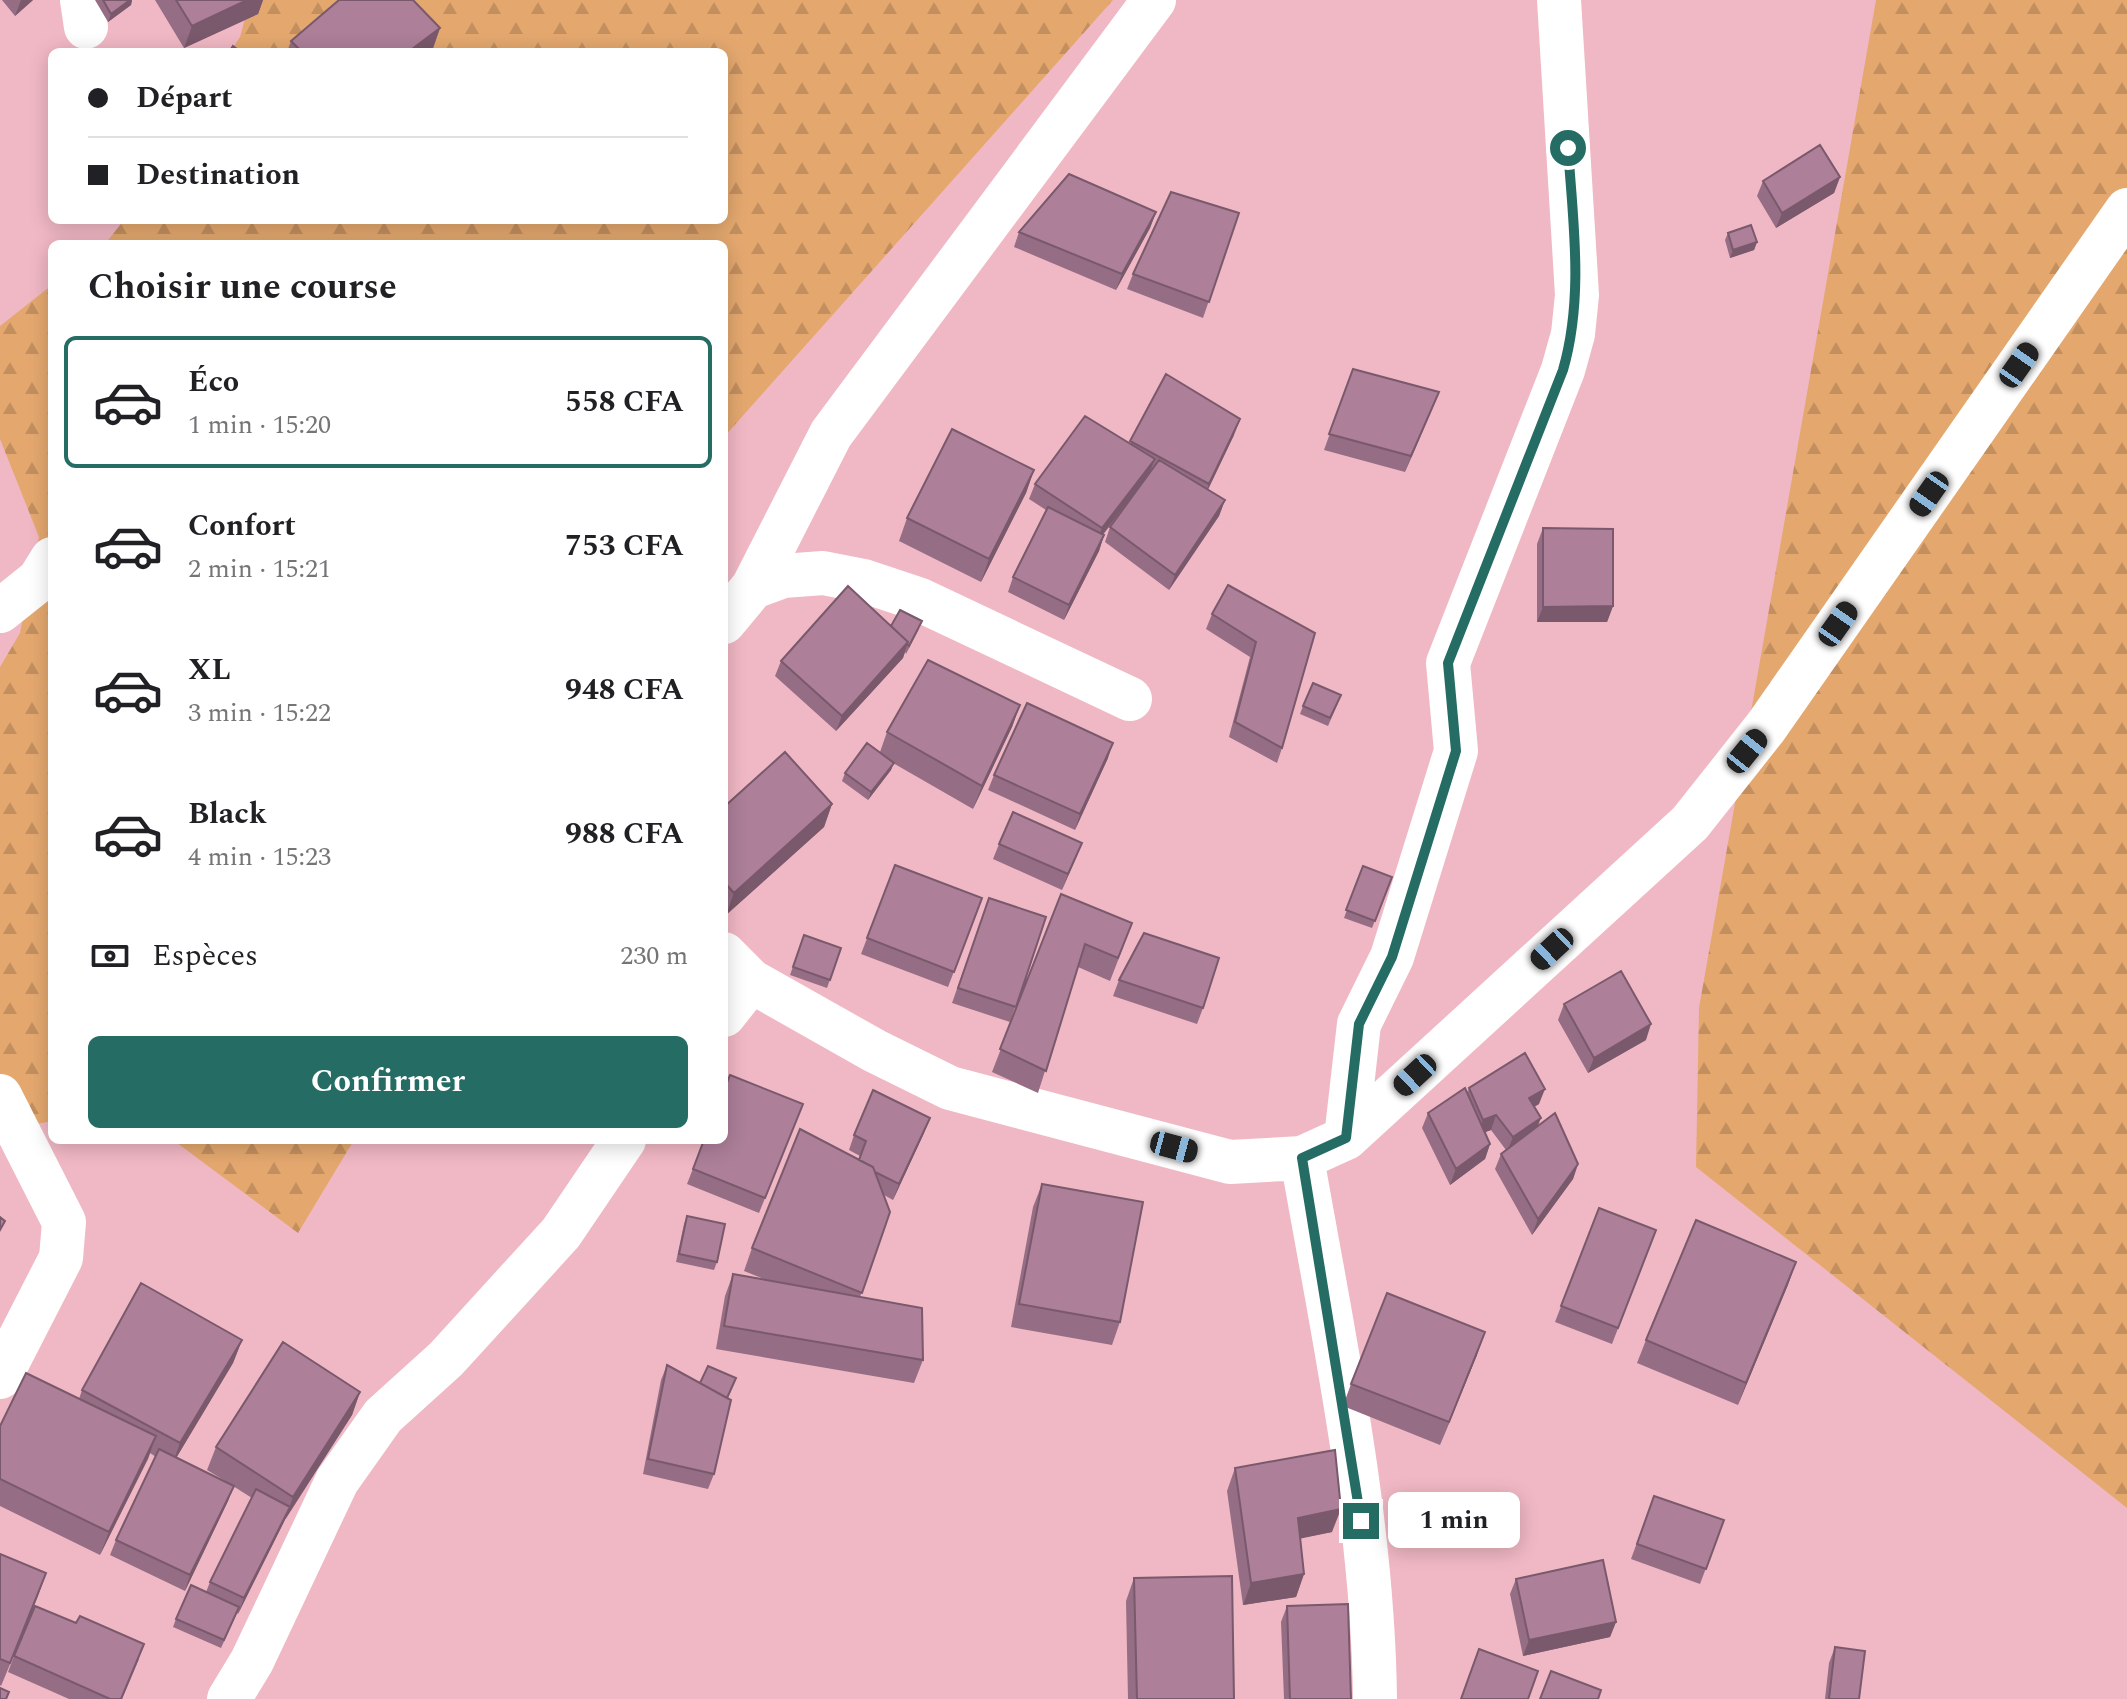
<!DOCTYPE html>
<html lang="fr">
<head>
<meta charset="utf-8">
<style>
  :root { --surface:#fff; --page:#f2f2f2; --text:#202124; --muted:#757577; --line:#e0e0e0; --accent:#256d64 }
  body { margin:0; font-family:Spectral,serif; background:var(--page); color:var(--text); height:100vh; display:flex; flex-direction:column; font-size:30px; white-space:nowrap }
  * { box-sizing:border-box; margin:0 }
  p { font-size:26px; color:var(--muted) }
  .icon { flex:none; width:44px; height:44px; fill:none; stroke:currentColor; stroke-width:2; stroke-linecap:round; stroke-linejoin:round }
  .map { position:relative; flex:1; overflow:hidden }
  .drawer { position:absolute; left:48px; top:240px; width:680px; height:904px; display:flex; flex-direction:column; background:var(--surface); border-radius:12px; box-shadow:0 4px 20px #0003 }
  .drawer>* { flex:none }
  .top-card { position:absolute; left:48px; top:48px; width:680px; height:176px; border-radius:12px; box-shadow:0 4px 20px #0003; display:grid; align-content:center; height:176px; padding:0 40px; background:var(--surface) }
  .end { position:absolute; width:36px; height:36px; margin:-18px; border:10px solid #256d64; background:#fff; box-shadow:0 0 0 4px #fff }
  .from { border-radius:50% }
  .bubble { position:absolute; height:56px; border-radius:12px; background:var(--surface); box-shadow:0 4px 20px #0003; font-size:26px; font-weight:700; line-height:56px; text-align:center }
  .car { position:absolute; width:24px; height:48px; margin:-24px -12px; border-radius:10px; box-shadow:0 0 6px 2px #0007; background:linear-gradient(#222 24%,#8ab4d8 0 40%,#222 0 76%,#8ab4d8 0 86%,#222 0) }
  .top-card b { display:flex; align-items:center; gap:28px; height:76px; font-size:30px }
  .top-card b+b { border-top:2px solid var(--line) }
  .top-card i { width:20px; height:20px; background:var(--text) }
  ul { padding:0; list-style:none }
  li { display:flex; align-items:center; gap:24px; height:132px; margin:0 16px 12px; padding:0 24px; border:4px solid transparent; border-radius:12px }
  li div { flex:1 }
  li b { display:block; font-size:30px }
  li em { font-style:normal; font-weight:700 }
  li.selected { border-color:var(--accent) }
  li>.icon { width:72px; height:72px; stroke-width:1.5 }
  h2 { padding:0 40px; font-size:36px; line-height:96px }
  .pay { display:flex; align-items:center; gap:20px; height:88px; padding:0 40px; font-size:30px }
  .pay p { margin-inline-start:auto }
  .cta { display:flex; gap:16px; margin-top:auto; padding:16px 40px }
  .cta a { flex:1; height:92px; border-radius:12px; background:var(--accent); color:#fff; font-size:32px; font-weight:700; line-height:92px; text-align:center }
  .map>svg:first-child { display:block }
  .forest { fill:url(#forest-firs) }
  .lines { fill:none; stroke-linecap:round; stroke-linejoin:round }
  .street { stroke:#fff; stroke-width:44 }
  .wall { fill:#956d84 }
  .shaded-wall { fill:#79596b }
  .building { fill:#ad7f99; stroke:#79596b; stroke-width:2 }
  .route { stroke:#256d64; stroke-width:10 }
</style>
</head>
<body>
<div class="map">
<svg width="2127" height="1699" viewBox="0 0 2127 1699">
  <defs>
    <pattern id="forest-firs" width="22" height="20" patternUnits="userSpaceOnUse" patternTransform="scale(2)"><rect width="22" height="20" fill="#e4a86f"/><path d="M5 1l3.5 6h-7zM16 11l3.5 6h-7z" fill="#c38f5f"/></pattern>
  </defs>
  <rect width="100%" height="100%" fill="#f0b8c4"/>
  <path class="forest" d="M250,0H1113L724,437V244H105L124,220H724V52H230L240,37Z
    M1876,0H2127V1508L1696,1167L1699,1008Z
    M52,285V1121L0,1131V667L20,633L39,537L0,439V326Z
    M173,1140H354L298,1233Z"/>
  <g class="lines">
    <path class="street" d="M82,0L86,27
      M753,587L831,434L1154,0
      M0,611L39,580L52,559
      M724,622L753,587L783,576L823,573L864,581L918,599L1130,699
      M724,954L751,981L875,1051L950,1088L1230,1162L1302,1158L1346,1138L1690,823L1766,727L2127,210
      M724,1015L751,981
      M0,1096L64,1222L61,1258L0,1377
      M1346,1138L1359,1024L1392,957L1456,751L1448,663L1563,370L1573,334L1577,295L1559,0
      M1302,1158C1333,1335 1373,1519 1375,1699
      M229,1699L252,1661L337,1481L383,1416L446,1359L561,1233L624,1140"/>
  </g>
  <path class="wall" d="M2,0H33L15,16Z
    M95,0H132L131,5L108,22Z
    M155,0H263L258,14L184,48Z
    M440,28L432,51L430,52H287L291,41Z
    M1840,177L1834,193L1776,228L1757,196L1763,181Z
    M1156,212L1150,228L1116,290L1014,247L1019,232Z
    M1239,213L1203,318L1127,289L1133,274Z
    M1728,233L1757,242L1754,250L1730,258L1725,240Z
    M1353,369L1439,392L1405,472L1324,450Z
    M1166,374L1234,435L1208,490L1225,500L1219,516L1169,590L1105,542L1110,527L1151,471L1150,470L1149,474L1103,535H1104L1099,551L1064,620L1008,592L1013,577L1046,510L1029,499L1035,484L1130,444Z
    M1034,470L1026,493L981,582L899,541L907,518Z
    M1543,528L1613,606L1607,622H1537V544Z
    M1212,614L1315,633L1282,748L1277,763L1229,737L1250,657L1206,629Z
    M891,626L919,629L906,654L905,652L903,658L836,731L775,676L781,661Z
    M1338,703L1328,726L1300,714L1303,706Z
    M1020,705L1012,727L973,809L893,763L891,770L868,800L842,781L845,773L880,752L887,732Z
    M1108,758L1075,830L988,790L994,775Z
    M832,804L824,827L726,915L724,914V807Z
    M1082,843L1062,890L993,859L999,844Z
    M895,865L982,898L948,987L861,954Z
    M1363,866L1392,877L1372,928L1344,918Z
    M1061,894L1124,945L1110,981L1078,967L1038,1093L992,1072Z
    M989,898L1046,917L1010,1022L952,1003Z
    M804,935L841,948L827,988L790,975Z
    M1119,980L1203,1008L1197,1024L1113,996Z
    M1564,1004L1646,1040L1588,1073L1558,1020Z
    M1469,1088L1539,1104L1534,1107L1538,1126L1578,1164L1573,1179L1532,1235L1495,1169L1501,1154L1506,1150L1491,1130L1485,1132L1490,1144L1485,1159L1450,1185L1422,1128L1428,1113L1467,1094Z
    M803,1104L759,1213L687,1184L704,1140Z
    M924,1133L893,1200L884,1195L890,1212L860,1297L923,1360L914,1383L716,1349L725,1296L733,1274L764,1279L744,1271L752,1248L859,1160L860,1156L849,1150L854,1135Z
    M1042,1184L1120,1322L1112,1345L1011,1327L1033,1207Z
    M1599,1208L1656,1230L1612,1344L1555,1322Z
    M687,1216L717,1262L714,1270L676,1262L684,1224Z
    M1796,1262L1738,1405L1637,1363L1646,1340Z
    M242,1340L233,1363L176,1458L227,1482L207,1470L216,1447L360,1392L352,1415L285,1519L238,1614L237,1613L221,1648L173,1627L176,1619L206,1592L210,1582L252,1498L233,1486L228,1501L185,1591L110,1555L116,1540L156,1457L150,1453L100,1555L0,1506V1426L79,1399L82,1390Z
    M1477,1355L1440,1445L1343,1406L1351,1384Z
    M667,1365L727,1398L714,1474L708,1489L643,1474L661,1380Z
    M1235,1468L1332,1532L1300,1538L1304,1574L1296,1597L1243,1605L1227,1491Z
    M1654,1496L1724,1520L1700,1584L1631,1559Z
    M0,1554L46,1573L1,1686L0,1685Z
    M1134,1578L1234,1699H1128L1126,1601Z
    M1516,1579L1616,1622L1610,1637L1523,1656L1510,1594Z
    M1287,1606L1351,1699H1284L1281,1622Z
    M76,1623L139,1659L122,1699H69L8,1672L14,1656Z
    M1835,1647L1859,1699H1825L1829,1663Z"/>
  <path class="shaded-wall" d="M21,0H33L15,16Z
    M130,0H132L131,5L108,22L111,14Z
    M247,0H263L258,14L184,48L192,26Z
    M440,28L432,51L430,52H408Z
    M1840,177L1834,193L1776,228L1782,213Z
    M1156,212L1150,228L1116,290L1122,274Z
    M1757,242L1754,250L1730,258L1733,250Z
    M1439,392L1433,407L1405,472L1411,456Z
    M1240,419L1234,435L1203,499L1209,484Z
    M1155,459L1149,474L1096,543L1102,528Z
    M1034,470L1026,493L981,582L989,559Z
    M1225,500L1219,516L1169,590L1175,575Z
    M1104,535L1099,551L1064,620L1069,605Z
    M1613,606L1607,622H1537L1543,607Z
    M908,642L903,658L836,731L842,716Z
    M1020,705L1012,727L973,809L982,786Z
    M1113,743L1108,758L1075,830L1080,814Z
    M894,763L891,770L868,800L871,792Z
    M832,804L824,827L726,915L734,893Z
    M1082,843L1076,858L1062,890L1068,874Z
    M1651,1024L1646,1040L1588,1073L1594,1058Z
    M1545,1089L1539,1104L1523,1113L1529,1098Z
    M1496,1115L1491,1130L1478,1135L1483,1120Z
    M930,1118L924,1133L893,1200L899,1184Z
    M1541,1118L1535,1133L1507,1152L1513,1137Z
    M1490,1144L1485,1159L1450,1185L1456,1169Z
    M1578,1164L1573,1179L1532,1235L1538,1219Z
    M1796,1262L1788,1285L1738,1405L1746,1383Z
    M1485,1332L1477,1355L1440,1445L1449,1422Z
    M242,1340L233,1363L172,1465L180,1443Z
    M360,1392L352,1415L285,1520L293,1497Z
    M156,1436L148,1459L100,1555L109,1532Z
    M234,1486L228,1501L185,1591L190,1575Z
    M290,1507L284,1522L238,1614L244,1598Z
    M1341,1509L1332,1532L1289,1541L1298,1518Z
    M46,1573L38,1596L1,1686L10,1663Z
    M1304,1574L1296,1597L1243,1605L1251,1583Z
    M1616,1622L1610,1637L1523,1656L1529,1640Z"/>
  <path class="building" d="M103,0H130L111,14Z
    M176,0H247L192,26Z
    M339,0H413L440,28L408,52H302L291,41Z
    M233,46L241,52H229Z
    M1820,145L1840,177L1782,213L1763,181Z
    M1069,174L1156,212L1122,274L1019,232Z
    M1171,192L1239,213L1209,302L1133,274Z
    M1751,225L1757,242L1733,250L1728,233Z
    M1353,369L1439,392L1411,456L1329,434Z
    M1166,374L1240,419L1209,484L1130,441Z
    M1085,416L1155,459L1102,528L1035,484Z
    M952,429L1034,470L989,559L907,518Z
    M1159,460L1225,500L1175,575L1110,527Z
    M1048,507L1104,535L1069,605L1013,577Z
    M1543,528L1613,529V606L1543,607Z
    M1228,585L1315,633L1282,748L1235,722L1256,642L1212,614Z
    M848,586L908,642L842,716L781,661Z
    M900,610L922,621L909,646L907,644L908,642L891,626Z
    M928,660L1020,705L982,786L887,732Z
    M1313,683L1341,695L1330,718L1303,706Z
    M1027,703L1113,743L1080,814L994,775Z
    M867,743L894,763L871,792L845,773Z
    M785,752L832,804L734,893L724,882V807Z
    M1013,812L1082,843L1068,874L999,844Z
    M895,865L982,898L954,972L867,938Z
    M1363,866L1392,877L1375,921L1346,910Z
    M1061,894L1132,923L1118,958L1085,944L1046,1071L1000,1049Z
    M989,898L1046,917L1016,1007L958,988Z
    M1144,933L1219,958L1203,1008L1119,980Z
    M804,935L841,948L830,980L793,967Z
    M1621,971L1651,1024L1594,1058L1564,1004Z
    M1525,1053L1545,1089L1529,1098L1541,1118L1513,1137L1496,1115L1483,1120L1469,1088Z
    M730,1075L803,1104L765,1198L693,1169L704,1140H724V1090Z
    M1465,1088L1490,1144L1456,1169L1428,1113Z
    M873,1090L930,1118L899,1184L875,1172L873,1167L859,1160L866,1141L854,1135Z
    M1555,1113L1578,1164L1538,1219L1501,1154Z
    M800,1129L873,1167L890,1212L862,1293L752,1248Z
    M1042,1184L1143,1202L1120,1322L1019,1304Z
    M1599,1208L1656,1230L1618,1328L1561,1306Z
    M687,1216L725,1224L717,1262L679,1254Z
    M0,1217L5,1221L0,1230Z
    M1696,1220L1796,1262L1746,1383L1646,1340Z
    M733,1274L922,1308L923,1360L724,1326Z
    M141,1283L242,1340L180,1443L82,1390Z
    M1387,1293L1485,1332L1449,1422L1351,1384Z
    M283,1342L360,1392L293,1497L216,1447Z
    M667,1365L731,1400L714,1474L648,1459Z
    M708,1366L736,1378L727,1398L700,1383Z
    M26,1373L156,1436L109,1532L0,1479V1426Z
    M159,1449L234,1486L190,1575L116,1540Z
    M1335,1450L1341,1509L1298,1518L1304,1574L1251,1583L1235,1468Z
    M256,1489L290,1507L244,1598L210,1582Z
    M1654,1496L1724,1520L1706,1569L1637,1544Z
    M0,1554L46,1573L10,1663L0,1659Z
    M1603,1560L1616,1622L1529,1640L1516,1579Z
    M1232,1576L1234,1699H1137L1134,1578Z
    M191,1585L239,1607L224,1640L176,1619Z
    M1348,1604L1351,1699H1290L1287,1606Z
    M35,1606L76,1623L80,1616L144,1644L121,1699H110L14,1656Z
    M1835,1647L1865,1651L1859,1699H1829Z
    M1479,1649L1538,1671L1528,1699H1461Z
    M1551,1671L1601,1690L1598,1699H1540Z
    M0,1688L9,1692L6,1699H0Z"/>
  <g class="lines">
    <path class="route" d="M1361,1521L1302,1158L1346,1138L1359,1024L1392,957L1456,751L1448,663L1563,370C1584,297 1573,222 1568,148"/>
  </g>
</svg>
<i class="end from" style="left:1568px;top:148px"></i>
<i class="end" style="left:1361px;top:1521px"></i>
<div class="bubble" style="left:1388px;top:1492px;width:132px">1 min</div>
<i class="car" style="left:2019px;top:365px;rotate:35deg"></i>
<i class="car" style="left:1929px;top:494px;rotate:215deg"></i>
<i class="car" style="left:1838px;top:624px;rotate:35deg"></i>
<i class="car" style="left:1747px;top:751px;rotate:39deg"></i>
<i class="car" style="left:1552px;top:949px;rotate:227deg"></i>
<i class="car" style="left:1415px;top:1075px;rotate:227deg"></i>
<i class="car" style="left:1174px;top:1147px;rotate:105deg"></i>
<div class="top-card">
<b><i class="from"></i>Départ</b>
<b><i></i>Destination</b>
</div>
<section class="drawer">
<h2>Choisir une course</h2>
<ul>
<li class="selected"><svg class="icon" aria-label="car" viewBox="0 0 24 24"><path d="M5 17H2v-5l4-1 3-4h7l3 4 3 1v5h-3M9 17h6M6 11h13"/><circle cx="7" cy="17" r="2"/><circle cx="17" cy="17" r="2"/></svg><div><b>Éco</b><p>1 min · 15:20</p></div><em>558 CFA</em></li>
<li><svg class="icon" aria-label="car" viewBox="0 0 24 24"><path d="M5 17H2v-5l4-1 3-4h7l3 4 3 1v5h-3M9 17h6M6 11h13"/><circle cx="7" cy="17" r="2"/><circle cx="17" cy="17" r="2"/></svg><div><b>Confort</b><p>2 min · 15:21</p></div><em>753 CFA</em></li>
<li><svg class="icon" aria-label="car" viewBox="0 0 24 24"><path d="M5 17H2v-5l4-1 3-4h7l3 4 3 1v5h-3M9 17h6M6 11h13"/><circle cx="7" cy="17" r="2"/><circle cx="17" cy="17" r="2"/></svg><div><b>XL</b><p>3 min · 15:22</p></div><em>948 CFA</em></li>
<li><svg class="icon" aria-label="car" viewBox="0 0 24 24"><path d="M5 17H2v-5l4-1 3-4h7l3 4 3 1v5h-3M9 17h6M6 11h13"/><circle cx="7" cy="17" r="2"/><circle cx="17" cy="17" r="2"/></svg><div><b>Black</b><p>4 min · 15:23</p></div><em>988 CFA</em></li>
</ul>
<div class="pay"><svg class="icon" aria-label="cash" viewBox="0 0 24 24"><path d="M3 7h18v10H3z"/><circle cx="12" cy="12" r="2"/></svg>Espèces<p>230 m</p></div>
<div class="cta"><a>Confirmer</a></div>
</section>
</div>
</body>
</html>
